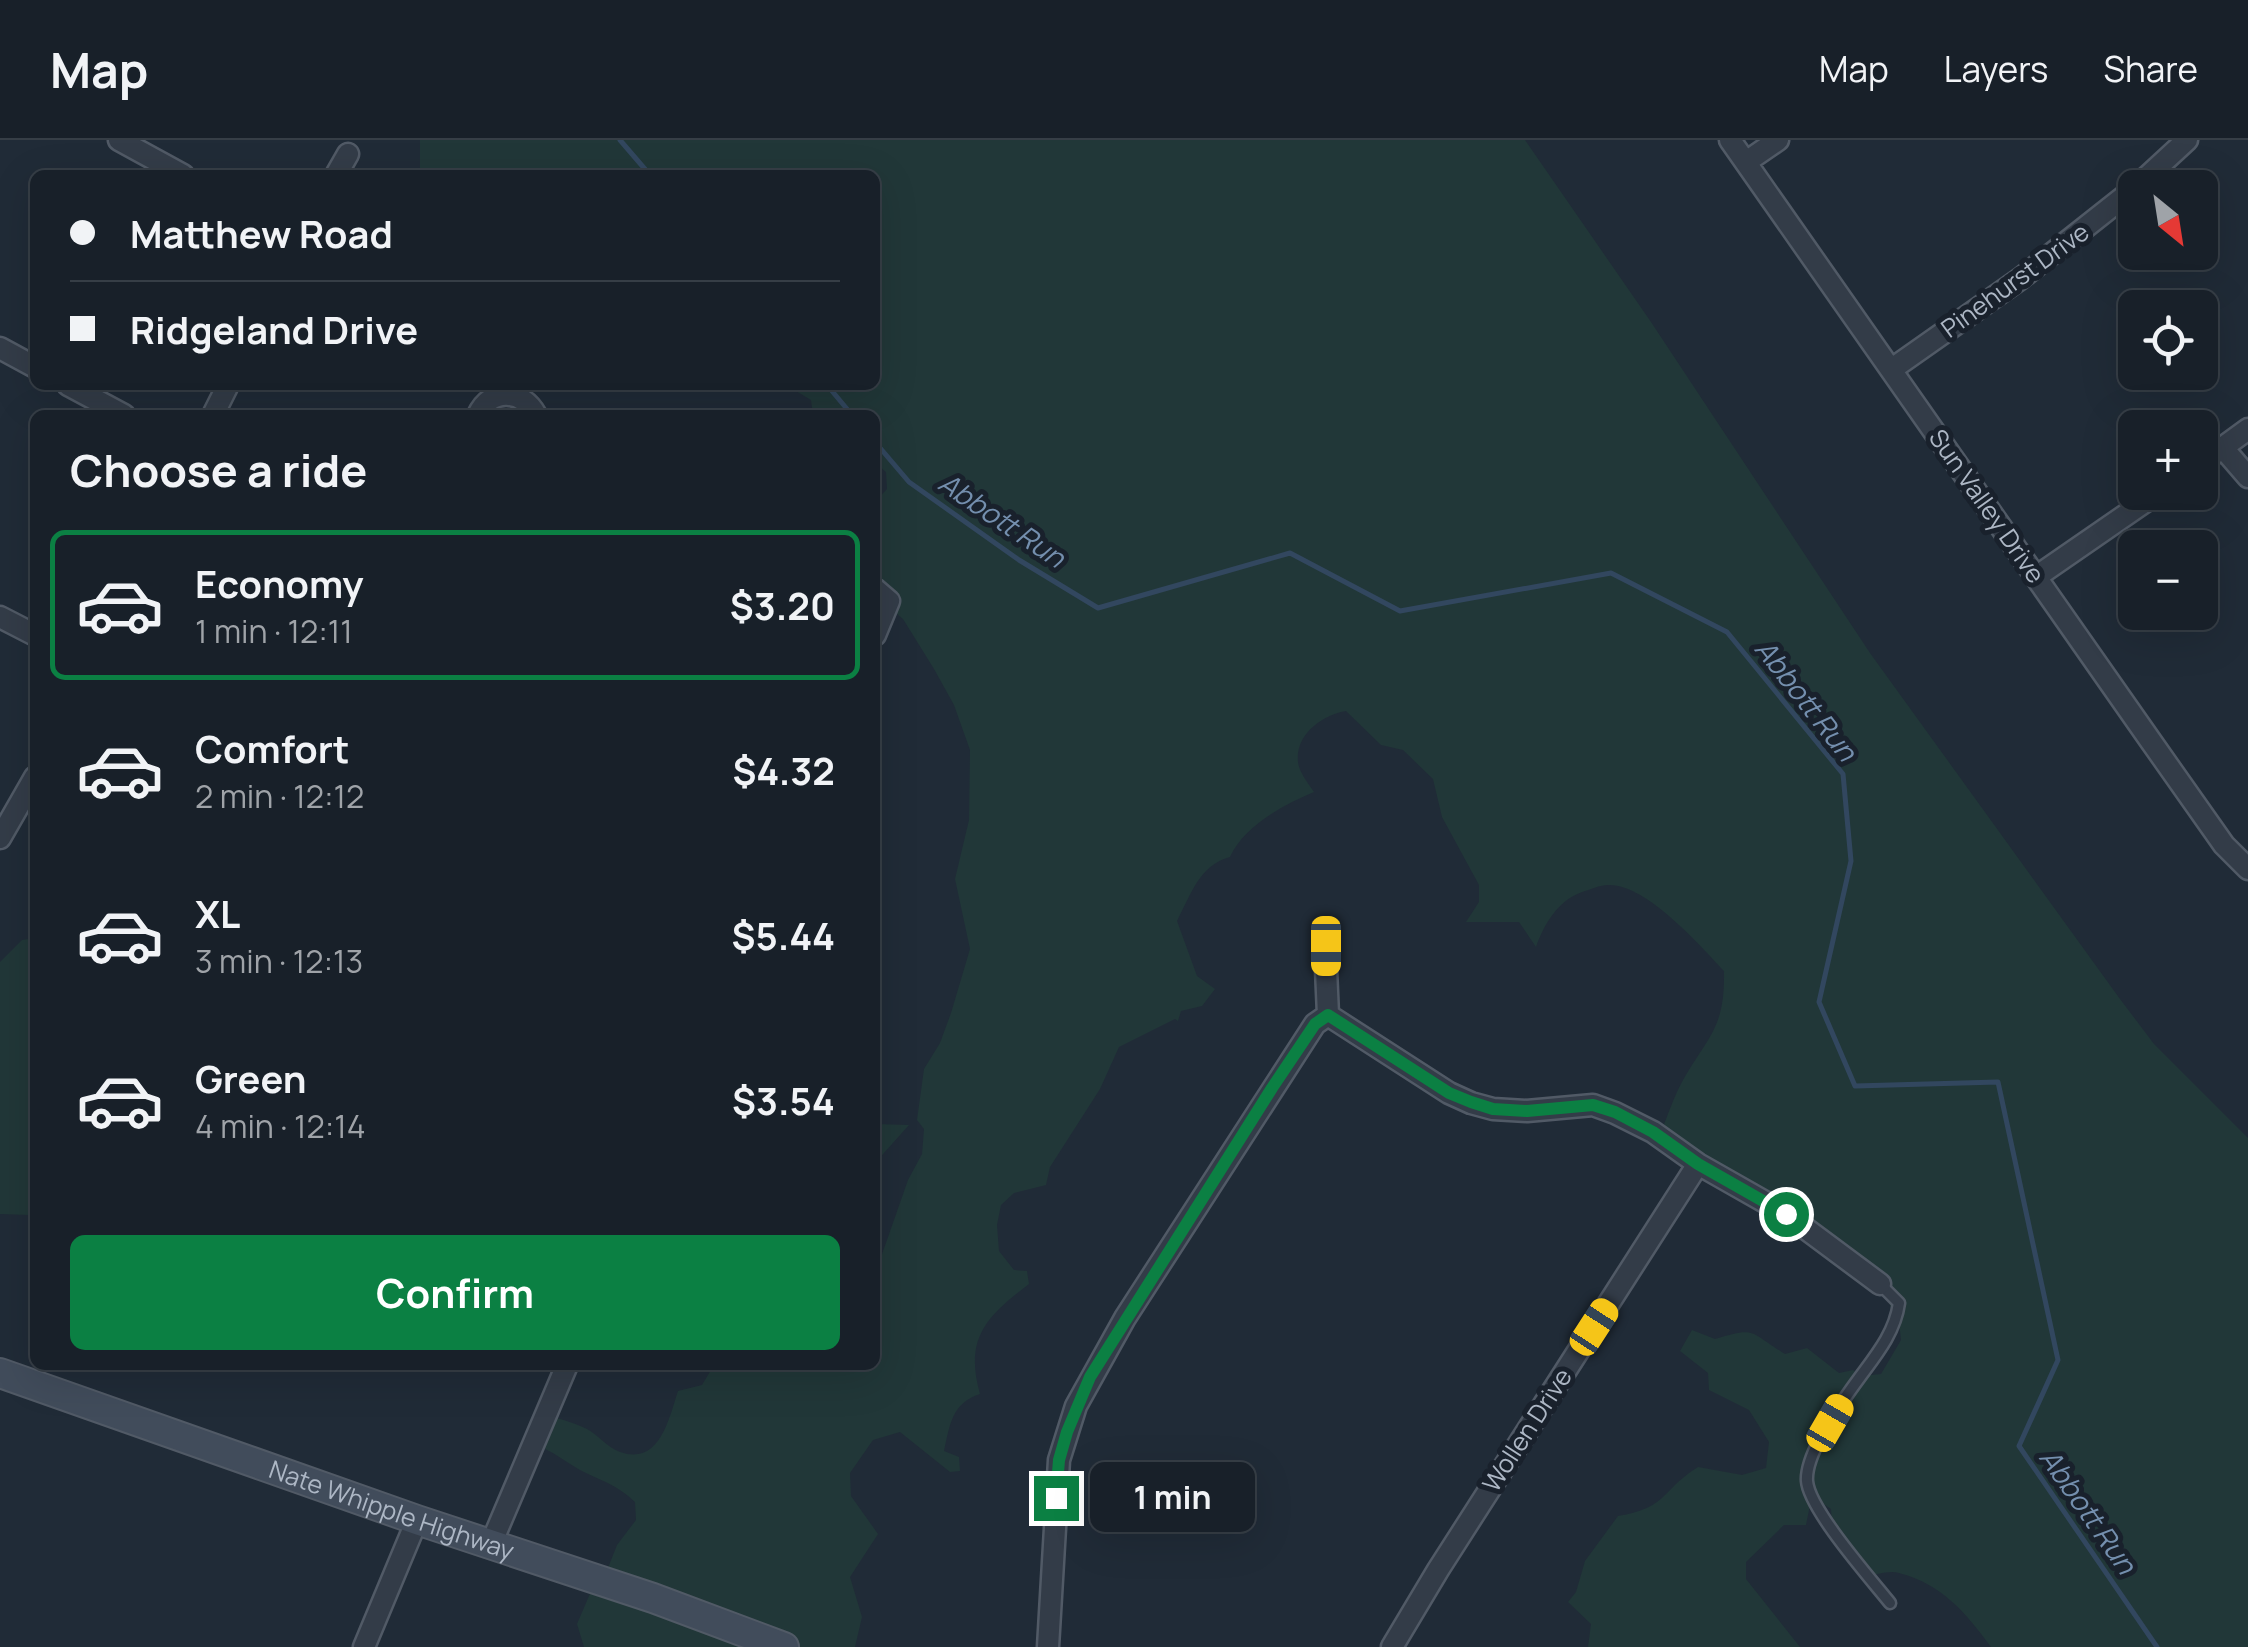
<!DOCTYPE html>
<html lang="en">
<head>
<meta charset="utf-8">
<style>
  :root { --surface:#182029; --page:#212831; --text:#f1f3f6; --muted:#9fa3a8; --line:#363e46; --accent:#0b8043 }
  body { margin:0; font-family:Manrope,sans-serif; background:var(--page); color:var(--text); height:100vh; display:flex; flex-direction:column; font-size:38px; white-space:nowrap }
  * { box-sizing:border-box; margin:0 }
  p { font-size:32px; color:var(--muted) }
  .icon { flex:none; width:55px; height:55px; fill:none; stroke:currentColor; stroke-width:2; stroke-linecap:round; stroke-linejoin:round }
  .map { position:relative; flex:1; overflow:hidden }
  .panel { position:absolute; left:30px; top:270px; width:850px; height:960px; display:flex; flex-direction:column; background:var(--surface); border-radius:15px; box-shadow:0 10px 40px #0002,0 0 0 2px var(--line) }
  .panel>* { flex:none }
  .banner { position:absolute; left:30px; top:30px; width:850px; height:220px; border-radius:15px; box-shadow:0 10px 40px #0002,0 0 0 2px var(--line); display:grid; align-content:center; height:220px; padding:0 40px; background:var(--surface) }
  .needle { width:65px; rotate:150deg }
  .controls { position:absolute; left:2118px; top:30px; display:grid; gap:20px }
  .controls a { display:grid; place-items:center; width:100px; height:100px; border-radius:15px; background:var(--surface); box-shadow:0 10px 40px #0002,0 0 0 2px var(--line); font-size:50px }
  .end { position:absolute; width:45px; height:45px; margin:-22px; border:12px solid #0b8043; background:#fff; box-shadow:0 0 0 5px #fff }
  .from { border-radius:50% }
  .bubble { position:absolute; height:70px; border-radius:15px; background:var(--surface); box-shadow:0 10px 40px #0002,0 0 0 2px var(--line); font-size:32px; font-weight:700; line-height:70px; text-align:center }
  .car { position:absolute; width:30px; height:60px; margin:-30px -15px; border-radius:12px; box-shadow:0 0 8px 2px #0007; background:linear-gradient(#f5c518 24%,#345 0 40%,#f5c518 0 76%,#345 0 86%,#f5c518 0) }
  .banner b { display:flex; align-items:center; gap:35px; height:95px; font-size:38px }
  .banner b+b { border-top:2px solid var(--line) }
  .banner i { width:25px; height:25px; background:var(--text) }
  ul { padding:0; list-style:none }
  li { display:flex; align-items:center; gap:30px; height:150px; margin:0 20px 15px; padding:0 20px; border:5px solid transparent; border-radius:15px }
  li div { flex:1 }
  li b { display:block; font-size:38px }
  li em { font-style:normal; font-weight:700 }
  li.active { border-color:var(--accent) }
  li>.icon { width:90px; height:90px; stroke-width:1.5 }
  h2 { padding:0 40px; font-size:45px; line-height:120px }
  .cta { display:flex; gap:20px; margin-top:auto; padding:20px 40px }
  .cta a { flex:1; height:115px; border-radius:15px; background:var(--accent); color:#fff; font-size:40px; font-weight:700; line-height:115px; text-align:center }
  header { display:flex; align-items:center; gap:60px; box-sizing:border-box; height:140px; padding:0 50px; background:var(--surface); border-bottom:2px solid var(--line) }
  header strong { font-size:48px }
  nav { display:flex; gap:55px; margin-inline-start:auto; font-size:35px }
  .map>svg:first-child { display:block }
  .green { fill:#213738 }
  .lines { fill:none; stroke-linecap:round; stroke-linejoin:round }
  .stream { stroke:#32475f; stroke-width:5 }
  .lane-casing { stroke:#515a66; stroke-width:15 }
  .street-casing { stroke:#515a66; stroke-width:25 }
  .secondary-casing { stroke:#515a66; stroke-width:32 }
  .lane { stroke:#333c48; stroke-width:10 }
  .street { stroke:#333c48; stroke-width:20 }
  .secondary { stroke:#414c5b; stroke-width:28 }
  .route { stroke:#0b8043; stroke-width:12 }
  .labels { text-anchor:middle; stroke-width:10; stroke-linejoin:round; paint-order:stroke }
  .street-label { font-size:25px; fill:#adb7c5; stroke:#19212c }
  .water-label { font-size:28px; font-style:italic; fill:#748fae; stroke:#19212c }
</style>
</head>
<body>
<header>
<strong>Map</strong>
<nav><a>Map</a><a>Layers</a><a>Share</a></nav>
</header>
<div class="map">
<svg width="2248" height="1507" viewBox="0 0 2248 1507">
  <rect width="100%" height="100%" fill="#202b37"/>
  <path class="green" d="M420,0H1525L1651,182L1870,513L2120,859L2154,904L2248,998V1507H1991C1966,1473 1942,1444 1899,1433C1889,1430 1876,1435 1867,1436L1833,1403L1831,1369L1819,1361L1810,1365L1806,1385H1784L1746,1422V1439L1800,1507H1588L1591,1484L1568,1462L1576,1452L1585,1421L1618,1376C1668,1368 1661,1350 1698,1327L1742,1335L1766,1328L1769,1302L1749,1270L1709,1250L1708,1233L1680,1211L1692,1190L1715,1199C1757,1186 1749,1192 1785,1214L1807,1208L1839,1233L1853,1230L1862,1236L1881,1234L1901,1200L1899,1182L1877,1141L1661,992C1668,975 1674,956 1683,940C1709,895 1725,888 1724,831C1700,805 1645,743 1608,745C1600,745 1592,749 1585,751C1559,759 1545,782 1536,807L1519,782H1466L1479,762V745L1442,677L1433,639L1403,610L1381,605L1346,571C1323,575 1295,594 1298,622C1299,632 1308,643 1314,652C1283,665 1244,686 1230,717C1199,725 1191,755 1177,781L1197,836L1215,849L1202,866L1181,871L1178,881L1175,879L1119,907L1100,949L1050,1027L1046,1045L1014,1053L1001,1065L997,1085L999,1111L1014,1130L1027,1131L1029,1144C987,1176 964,1198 980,1254C952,1263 950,1284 944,1311L959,1317L960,1331L950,1332L900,1292L873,1300L850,1333L851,1356L878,1394L850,1437L862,1477L855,1507H584L577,1484L595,1442L604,1438L617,1405L636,1380L635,1362C618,1346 607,1343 586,1333C564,1322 555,1311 528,1302L541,1273C556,1278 573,1282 587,1289C598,1295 608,1308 620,1312C660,1326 669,1278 678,1251L702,1245L714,1225H875V1124L880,1120L908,1040L922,1014L924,989L917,980L924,929L940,903L951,873L970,809L955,739L969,680L970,610L954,565L934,529L903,479L875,455V362L887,349L886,332L875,323V275H813L811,260L786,245H875V35H420Z
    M35,798V1068L29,1075L0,1074V822L22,800Z
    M875,984L909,985L875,1023Z"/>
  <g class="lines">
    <path class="stream" d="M620,0L650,35
      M827,245L852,275
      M875,302L909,342L1019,420L1098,468L1290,413L1400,471L1611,433L1727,492L1843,634L1851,721L1819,862L1855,946L1998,942L2058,1220L2019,1306L2157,1507"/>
    <g class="lane-casing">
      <path id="lane" d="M1880,1144L1899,1163C1895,1192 1877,1214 1860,1237C1843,1260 1805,1313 1807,1341C1809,1369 1870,1438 1890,1463"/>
    </g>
    <g class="street-casing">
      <path id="street" d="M119,0L183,35
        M1730,0L2150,600L2224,705L2248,729
        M1746,22L1778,0
        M336,35L348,14
        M2135,48L2187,0
        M0,208L35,227
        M1892,229L2020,139L2135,48
        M68,245L124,275
        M213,275L228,245
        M478,275C491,247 522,249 536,275
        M2223,308L2248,337
        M2200,324L2248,289
        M2036,437L2159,352
        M875,449L889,461L875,495
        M0,477L35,495
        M0,698L35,637
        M1328,875L1449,953L1471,963L1493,969L1527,971L1593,965L1615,973L1653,992L1698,1024L1786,1074L1880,1144
        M491,1404L567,1225
        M364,1507L417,1380
        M1048,1507L1059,1320L1076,1266L1125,1178L1315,884L1328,875L1325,806
        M1392,1507L1438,1430L1698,1024"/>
    </g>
    <g class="secondary-casing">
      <g id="secondary">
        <path id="s1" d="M0,1233L417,1380L653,1458L784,1507"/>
      </g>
    </g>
    <use href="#lane" class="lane"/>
    <use href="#street" class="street"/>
    <use href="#secondary" class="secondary"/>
  </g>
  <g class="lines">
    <path class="route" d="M1056,1358L1059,1320L1067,1292L1090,1237L1272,948L1315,884L1328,875L1449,953L1471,962L1493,969L1527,971L1593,965L1615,972L1653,992L1698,1024L1786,1074"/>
  </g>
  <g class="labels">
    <g class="street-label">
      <text transform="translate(2015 140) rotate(-36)" y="9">Pinehurst Drive</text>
      <text transform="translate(1987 366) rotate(55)" y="9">Sun Valley Drive</text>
      <text transform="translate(1527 1290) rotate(-57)" y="9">Wollen Drive</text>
      <text dy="9" stroke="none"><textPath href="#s1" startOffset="415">Nate Whipple Highway</textPath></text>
    </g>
    <g class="water-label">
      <text transform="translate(1002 380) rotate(34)" y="10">Abbott Run</text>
      <text transform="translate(1806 560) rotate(52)" y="10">Abbott Run</text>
      <text transform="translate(2088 1371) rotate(55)" y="10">Abbott Run</text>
    </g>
  </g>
</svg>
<div class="controls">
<a><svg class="needle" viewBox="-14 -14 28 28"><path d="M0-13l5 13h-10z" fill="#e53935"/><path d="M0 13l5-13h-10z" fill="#9fa3a8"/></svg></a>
<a><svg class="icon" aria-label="locate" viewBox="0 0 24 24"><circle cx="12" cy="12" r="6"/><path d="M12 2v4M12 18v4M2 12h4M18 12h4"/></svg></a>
<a>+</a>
<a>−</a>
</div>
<i class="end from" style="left:1786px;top:1074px"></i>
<i class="end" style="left:1056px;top:1358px"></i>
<div class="bubble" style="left:1090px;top:1322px;width:165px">1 min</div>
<i class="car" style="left:1326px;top:806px;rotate:180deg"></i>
<i class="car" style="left:1594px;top:1187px;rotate:33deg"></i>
<i class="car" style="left:1830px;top:1283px;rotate:30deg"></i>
<div class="banner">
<b><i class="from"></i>Matthew Road</b>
<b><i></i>Ridgeland Drive</b>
</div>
<section class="panel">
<h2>Choose a ride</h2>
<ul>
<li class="active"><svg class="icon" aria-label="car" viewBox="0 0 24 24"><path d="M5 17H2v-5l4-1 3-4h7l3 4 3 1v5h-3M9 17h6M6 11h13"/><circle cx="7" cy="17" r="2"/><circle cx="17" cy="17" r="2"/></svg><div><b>Economy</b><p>1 min · 12:11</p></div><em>$3.20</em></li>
<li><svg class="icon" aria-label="car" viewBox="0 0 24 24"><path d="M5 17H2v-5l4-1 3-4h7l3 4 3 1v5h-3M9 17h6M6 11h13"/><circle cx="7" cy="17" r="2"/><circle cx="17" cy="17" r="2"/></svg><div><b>Comfort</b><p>2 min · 12:12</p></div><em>$4.32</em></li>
<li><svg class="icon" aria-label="car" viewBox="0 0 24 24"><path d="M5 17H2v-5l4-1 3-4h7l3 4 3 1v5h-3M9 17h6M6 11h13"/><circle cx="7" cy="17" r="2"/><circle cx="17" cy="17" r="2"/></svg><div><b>XL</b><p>3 min · 12:13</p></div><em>$5.44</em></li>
<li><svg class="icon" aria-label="car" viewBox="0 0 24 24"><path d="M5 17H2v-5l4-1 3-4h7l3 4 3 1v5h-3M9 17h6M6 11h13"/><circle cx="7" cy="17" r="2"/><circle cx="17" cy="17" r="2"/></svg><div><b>Green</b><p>4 min · 12:14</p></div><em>$3.54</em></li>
</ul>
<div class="cta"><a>Confirm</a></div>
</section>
</div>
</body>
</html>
